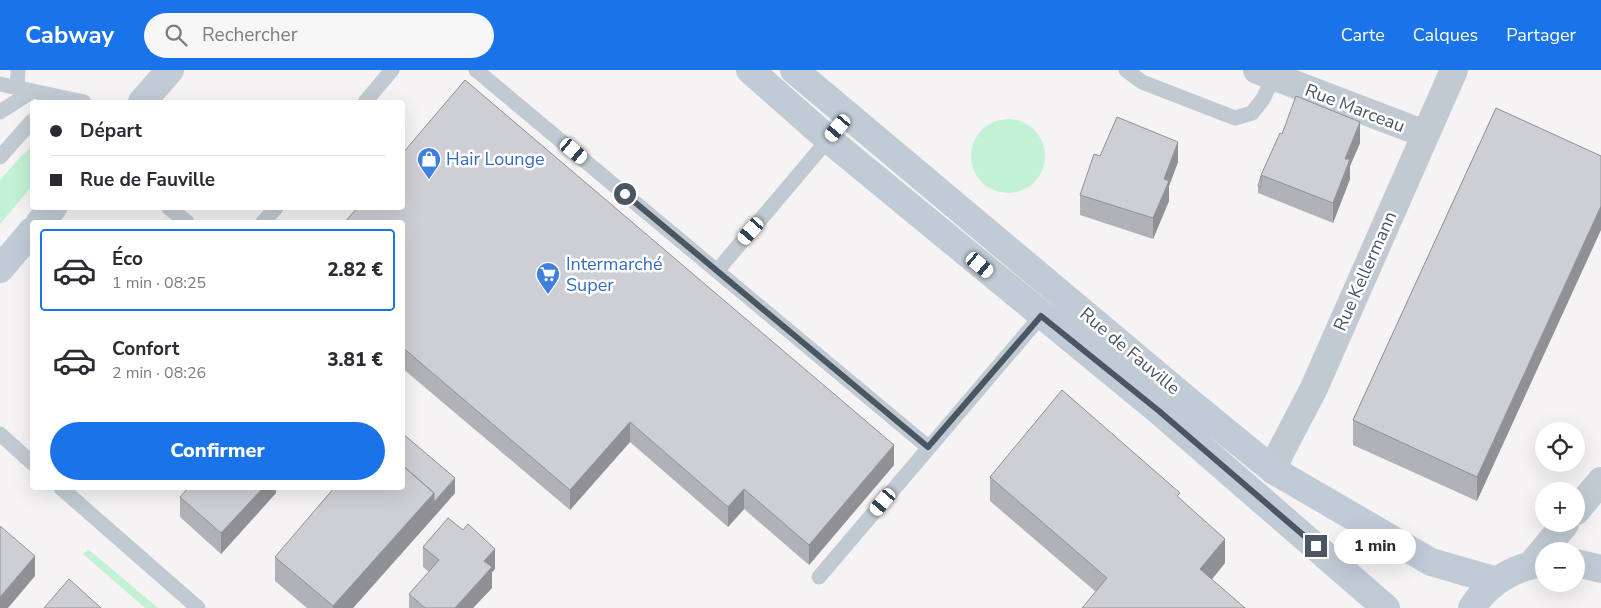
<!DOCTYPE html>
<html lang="fr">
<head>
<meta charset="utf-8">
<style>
  :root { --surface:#fff; --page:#f7f7f7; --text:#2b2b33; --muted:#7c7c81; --line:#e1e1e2; --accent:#1a73e8 }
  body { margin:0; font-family:"Nunito Sans",sans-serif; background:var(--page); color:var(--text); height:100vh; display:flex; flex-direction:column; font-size:19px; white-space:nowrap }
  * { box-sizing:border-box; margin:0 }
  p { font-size:16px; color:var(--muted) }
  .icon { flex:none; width:28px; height:28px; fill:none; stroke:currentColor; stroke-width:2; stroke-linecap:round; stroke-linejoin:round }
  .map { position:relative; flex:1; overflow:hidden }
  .details { position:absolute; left:30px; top:150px; width:375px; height:270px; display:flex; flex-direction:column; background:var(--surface); border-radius:5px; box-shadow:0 5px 20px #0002 }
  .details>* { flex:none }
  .banner { position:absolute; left:30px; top:30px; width:375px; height:110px; border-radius:5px; box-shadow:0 5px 20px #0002; display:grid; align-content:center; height:110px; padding:0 20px; background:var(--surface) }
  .tools { position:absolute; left:1535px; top:352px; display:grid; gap:10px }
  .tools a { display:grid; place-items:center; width:50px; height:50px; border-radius:50%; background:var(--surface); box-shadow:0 5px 20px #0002; font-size:25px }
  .end { position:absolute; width:22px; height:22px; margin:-11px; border:6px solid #4a5661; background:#fff; box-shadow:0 0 0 2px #fff }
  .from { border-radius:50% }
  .bubble { position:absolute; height:35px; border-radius:18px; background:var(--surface); box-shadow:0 5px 20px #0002; font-size:16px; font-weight:800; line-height:35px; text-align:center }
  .car { position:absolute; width:15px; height:30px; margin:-15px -8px; border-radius:6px; box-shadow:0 0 4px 1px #0007; background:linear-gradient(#fff 24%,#345 0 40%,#fff 0 76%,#345 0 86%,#fff 0) }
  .banner b { display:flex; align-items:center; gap:18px; height:48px; font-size:19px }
  .banner b+b { border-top:1px solid var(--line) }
  .banner i { width:12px; height:12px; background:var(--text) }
  ul { padding:9px 0 0; list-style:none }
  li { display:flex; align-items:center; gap:15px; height:82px; margin:0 10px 8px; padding:0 10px; border:2px solid transparent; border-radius:5px }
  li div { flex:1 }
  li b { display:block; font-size:19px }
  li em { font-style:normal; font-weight:800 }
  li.current { border-color:var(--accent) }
  li>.icon { width:45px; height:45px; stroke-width:1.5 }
  .button { display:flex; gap:10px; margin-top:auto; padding:10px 20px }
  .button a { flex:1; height:58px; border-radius:30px; background:var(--accent); color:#fff; font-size:20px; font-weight:800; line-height:58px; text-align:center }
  header { display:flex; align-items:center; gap:30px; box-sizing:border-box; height:70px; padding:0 25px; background:var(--accent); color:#fff }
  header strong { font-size:24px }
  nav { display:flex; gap:28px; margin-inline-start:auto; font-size:18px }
  .search { width:350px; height:45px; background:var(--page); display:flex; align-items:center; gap:12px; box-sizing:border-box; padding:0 18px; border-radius:28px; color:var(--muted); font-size:19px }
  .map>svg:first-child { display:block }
  .green { fill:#c3f1d5 }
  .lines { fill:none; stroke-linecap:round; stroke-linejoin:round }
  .lane { stroke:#c1cad2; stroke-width:15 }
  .street { stroke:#c1cad2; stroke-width:28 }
  .secondary { stroke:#c1cbd6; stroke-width:28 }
  .wall { fill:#b0b2b7 }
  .shaded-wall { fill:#909195 }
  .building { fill:#cdcfd5; stroke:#909195 }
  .route { stroke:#4a5661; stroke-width:6 }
  .labels { text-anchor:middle; stroke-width:5; stroke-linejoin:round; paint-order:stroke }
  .street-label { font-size:18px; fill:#4a5661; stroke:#fff }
  .shop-label { font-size:18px; fill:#366cbe; stroke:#fff; text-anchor:start }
</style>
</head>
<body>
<header>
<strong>Cabway</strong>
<div class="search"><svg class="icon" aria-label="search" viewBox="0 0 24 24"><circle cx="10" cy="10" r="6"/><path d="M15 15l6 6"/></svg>Rechercher</div>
<nav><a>Carte</a><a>Calques</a><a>Partager</a></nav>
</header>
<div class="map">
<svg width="1601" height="538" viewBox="0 0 1601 538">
  <rect width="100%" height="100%" fill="#f5f3f3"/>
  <path class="green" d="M971 86a37 37 0 1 1 74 0a37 37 0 1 1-74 0Z
    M32,77V116L0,154V110L21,86Z
    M88,479L158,538H145L83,484Z"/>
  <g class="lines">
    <path class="lane" d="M476,0L928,377
      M1126,0L1142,12L1235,48L1252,43L1263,29L1274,6
      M0,14L84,32
      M17,18L18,0
      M365,32L392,0
      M0,42L33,21
      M0,87L32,51
      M169,138L187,152
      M263,152L276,138
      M717,201L848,46
      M0,364L32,393
      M61,418L198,538
      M819,507L1041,246"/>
    <path class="street" d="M1257,0L1425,64
      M1273,400L1280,383L1314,318L1454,0
      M1576,441L1601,411
      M1532,494L1565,454"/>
    <path class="secondary" d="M750,0L828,69L1159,341L1386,538
      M794,0L1192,334L1273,400L1431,492L1497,511
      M142,32L170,0
      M40,152L53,138
      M0,199L32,161
      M1576,493L1601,499
      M1472,538C1487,513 1515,496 1544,493"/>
  </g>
  <path class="wall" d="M1496,38L1477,431L1353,375V350Z
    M1282,64L1360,73L1350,96V109L1333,153L1258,123V116L1261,105Z
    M1100,86L1178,92L1169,116V131L1153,169L1080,145V125Z
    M402,152L894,395L809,495L744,439L728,457L630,372L570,440L402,298Z
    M990,407L1180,429L1225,493L1212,509L1096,522L990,431Z
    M276,418V423L221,484L180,447V427Z
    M455,423L353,538H307L275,511V487Z
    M463,460L495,499L492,502V518L473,538H409V524L429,502L423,497V477Z"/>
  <path class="shaded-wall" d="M1360,52V73L1350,96V109L1333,153V133L1345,89Z
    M1178,72V92L1169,116V131L1153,169V148L1164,109Z
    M1601,136V160L1477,431V407Z
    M630,352V372L570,440V420Z
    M894,375V395L809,495V475Z
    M455,408V423L434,447V432Z
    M263,418H276V423L221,484V463Z
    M744,419V439L728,457V437Z
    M434,423V447L353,538H333V536Z
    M1225,469V493L1200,524V499Z
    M495,479V499L492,502V518L473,538H455L484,491Z
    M35,486V506L8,538H0V527Z"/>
  <path class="building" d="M465,10L894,375L809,475L744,419L728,437L630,352L570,420L402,277V152H345L357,138H402V84Z
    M1296,26L1360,52L1345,89H1350L1333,133L1261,105L1280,63L1282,64Z
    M1496,38L1601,86V136L1477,407L1353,350Z
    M1117,47L1178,72L1164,109L1169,111L1153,148L1080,125L1094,84L1100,86Z
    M1261,106V117L1258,116Z
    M278,150L282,152H276Z
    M1062,320L1180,423L1177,426L1225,469L1200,499L1245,538H1082L1107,508L990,407Z
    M402,363L455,408L434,432V423L402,395Z
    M402,395L434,423L333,536L275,487L334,418H402Z
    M188,418H263L221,463L180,427Z
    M448,448L463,460L468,454L495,479L484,491L492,497L455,538H425L409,524L439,490L423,477Z
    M0,456L35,486L0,527Z
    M69,509L101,538H44Z"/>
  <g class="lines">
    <path class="route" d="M625,124L928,377L1041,246L1159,341L1316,476"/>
  </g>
  <defs>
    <g id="shop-pin" transform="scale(1.25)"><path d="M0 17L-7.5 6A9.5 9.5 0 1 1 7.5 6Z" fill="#3f7fe0" stroke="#fff"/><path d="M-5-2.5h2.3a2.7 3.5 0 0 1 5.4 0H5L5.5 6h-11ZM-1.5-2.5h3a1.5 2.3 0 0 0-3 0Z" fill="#fff"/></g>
    <g id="supermarket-pin" transform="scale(1.25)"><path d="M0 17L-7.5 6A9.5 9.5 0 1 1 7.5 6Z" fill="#3f7fe0" stroke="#fff"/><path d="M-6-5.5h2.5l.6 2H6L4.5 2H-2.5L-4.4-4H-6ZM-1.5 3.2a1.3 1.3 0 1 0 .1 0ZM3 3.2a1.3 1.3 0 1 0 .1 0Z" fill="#fff"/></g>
  </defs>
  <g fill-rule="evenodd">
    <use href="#shop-pin" x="429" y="89"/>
    <use href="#supermarket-pin" x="548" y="204"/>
  </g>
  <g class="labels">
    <g class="street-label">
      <text transform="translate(1355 38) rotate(21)" y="6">Rue Marceau</text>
      <text transform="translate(1365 201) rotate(-66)" y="6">Rue Kellermann</text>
      <text transform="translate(1130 281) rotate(40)" y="6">Rue de Fauville</text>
    </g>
    <g class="shop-label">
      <text x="446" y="95">Hair Lounge</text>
      <text x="566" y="200">Intermarché<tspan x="566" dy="21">Super</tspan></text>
    </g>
  </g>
</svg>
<div class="tools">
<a><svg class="icon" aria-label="locate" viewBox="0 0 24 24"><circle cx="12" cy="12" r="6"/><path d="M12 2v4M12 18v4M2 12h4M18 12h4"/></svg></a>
<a>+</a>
<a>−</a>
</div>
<i class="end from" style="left:625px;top:124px"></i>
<i class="end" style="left:1316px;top:476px"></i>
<div class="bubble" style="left:1334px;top:459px;width:82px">1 min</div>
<i class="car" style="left:838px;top:58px;rotate:220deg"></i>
<i class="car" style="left:574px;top:81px;rotate:130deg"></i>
<i class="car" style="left:751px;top:161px;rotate:221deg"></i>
<i class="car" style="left:980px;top:195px;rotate:130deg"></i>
<i class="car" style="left:883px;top:432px;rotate:220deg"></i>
<div class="banner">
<b><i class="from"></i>Départ</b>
<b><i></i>Rue de Fauville</b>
</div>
<section class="details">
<ul>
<li class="current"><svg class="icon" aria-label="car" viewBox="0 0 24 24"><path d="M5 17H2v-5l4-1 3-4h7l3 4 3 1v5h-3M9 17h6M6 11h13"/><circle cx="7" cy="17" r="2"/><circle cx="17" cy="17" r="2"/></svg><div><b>Éco</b><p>1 min · 08:25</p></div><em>2.82 €</em></li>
<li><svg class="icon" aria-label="car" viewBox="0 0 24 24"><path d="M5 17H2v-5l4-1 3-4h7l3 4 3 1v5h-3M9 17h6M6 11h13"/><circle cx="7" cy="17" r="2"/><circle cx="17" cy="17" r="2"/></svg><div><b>Confort</b><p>2 min · 08:26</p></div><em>3.81 €</em></li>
</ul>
<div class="button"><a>Confirmer</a></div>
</section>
</div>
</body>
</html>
